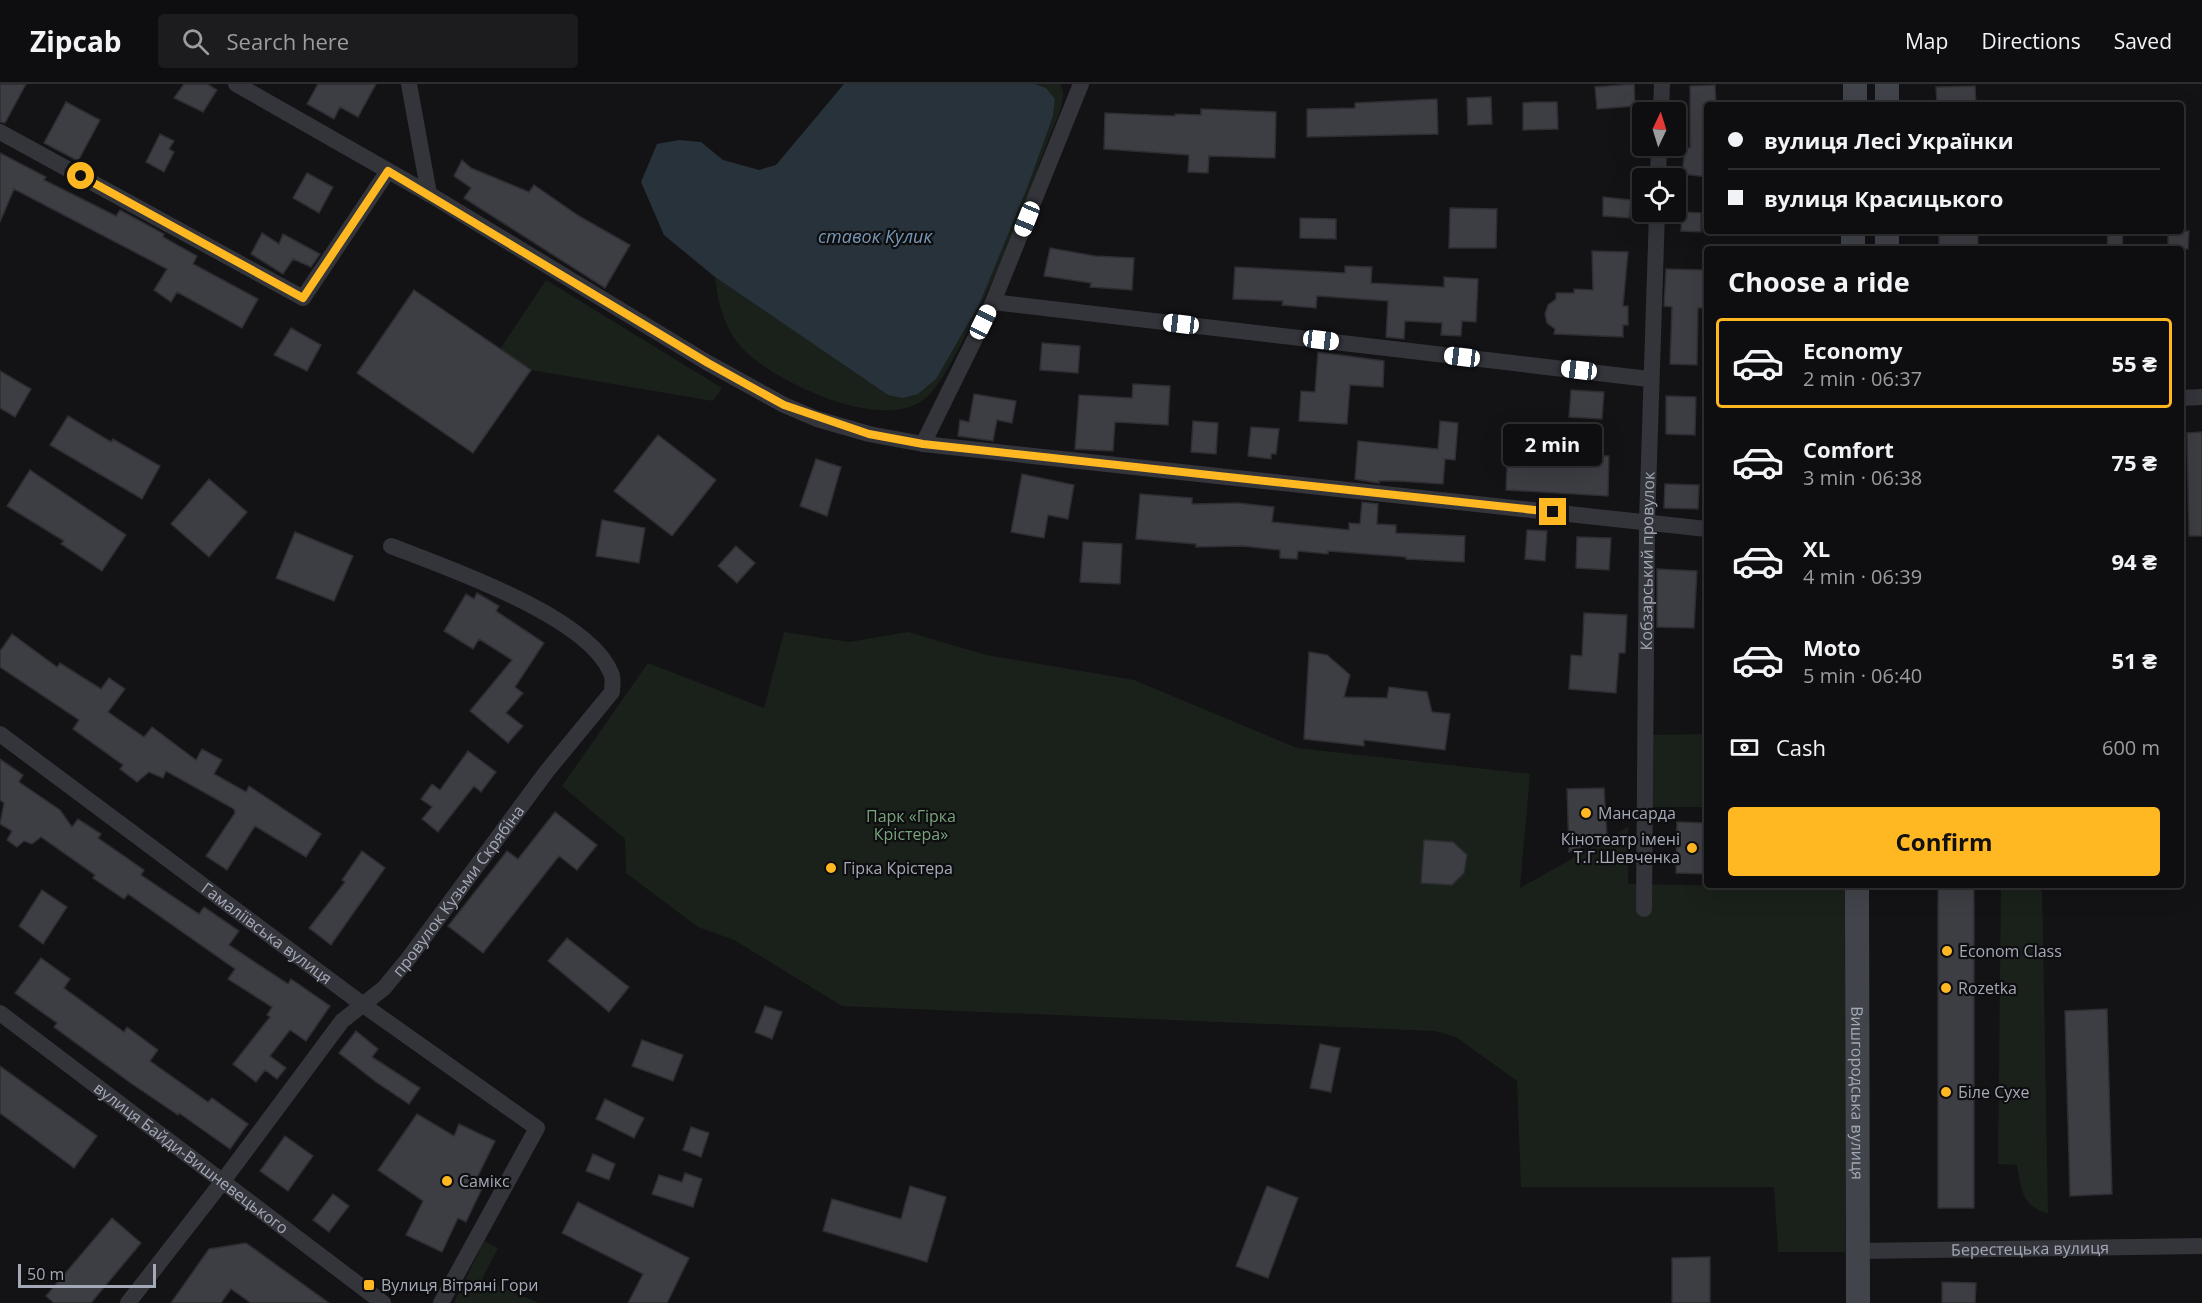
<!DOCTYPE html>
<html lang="en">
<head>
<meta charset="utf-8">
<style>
  :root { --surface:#0e0e10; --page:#1c1c1e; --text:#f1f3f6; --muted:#9b9c9f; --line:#2e2e30; --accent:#ffb822 }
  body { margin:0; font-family:"Open Sans",sans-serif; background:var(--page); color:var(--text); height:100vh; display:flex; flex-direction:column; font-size:22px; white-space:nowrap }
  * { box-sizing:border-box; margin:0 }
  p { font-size:20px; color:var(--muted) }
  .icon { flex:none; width:33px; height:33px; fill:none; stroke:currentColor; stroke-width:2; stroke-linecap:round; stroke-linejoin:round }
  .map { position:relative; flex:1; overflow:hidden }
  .sheet { position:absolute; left:1704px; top:162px; width:480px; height:642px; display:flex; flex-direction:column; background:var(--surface); border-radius:6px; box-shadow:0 6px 24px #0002,0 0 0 2px var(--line) }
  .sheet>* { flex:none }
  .guide { position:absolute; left:1704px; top:18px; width:480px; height:132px; border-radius:6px; box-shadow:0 6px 24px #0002,0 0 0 2px var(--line); display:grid; align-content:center; height:132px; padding:0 24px; background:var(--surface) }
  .needle { width:39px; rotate:4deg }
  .fabs { position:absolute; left:1632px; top:18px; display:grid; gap:12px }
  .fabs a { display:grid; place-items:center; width:54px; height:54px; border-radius:6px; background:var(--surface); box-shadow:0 6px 24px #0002,0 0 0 2px var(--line); font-size:30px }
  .scale { position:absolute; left:18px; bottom:15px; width:138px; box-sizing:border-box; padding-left:6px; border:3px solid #a4a9b7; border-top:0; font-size:16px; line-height:21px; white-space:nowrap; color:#a4a9b7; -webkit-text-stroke:4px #0e0e10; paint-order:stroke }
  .end { position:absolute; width:27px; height:27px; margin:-14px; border:8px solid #ffb822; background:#111; box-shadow:0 0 0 3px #111 }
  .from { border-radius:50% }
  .bubble { position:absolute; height:42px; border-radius:6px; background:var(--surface); box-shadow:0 6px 24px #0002,0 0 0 2px var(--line); font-size:20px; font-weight:700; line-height:42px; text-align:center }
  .car { position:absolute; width:18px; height:36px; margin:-18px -9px; border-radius:8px; box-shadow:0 0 4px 2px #0007; background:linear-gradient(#fff 24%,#345 0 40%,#fff 0 76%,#345 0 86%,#fff 0) }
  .guide b { display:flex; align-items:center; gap:21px; height:57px; font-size:22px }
  .guide b+b { border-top:2px solid var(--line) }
  .guide i { width:15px; height:15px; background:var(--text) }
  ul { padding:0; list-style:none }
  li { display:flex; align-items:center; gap:18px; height:90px; margin:0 12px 9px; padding:0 12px; border:3px solid transparent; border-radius:6px }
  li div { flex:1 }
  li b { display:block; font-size:22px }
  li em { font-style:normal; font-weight:700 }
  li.current { border-color:var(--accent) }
  li>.icon { width:54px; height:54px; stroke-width:1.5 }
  h2 { padding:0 24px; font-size:27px; line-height:72px }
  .pay { display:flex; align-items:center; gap:15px; height:66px; padding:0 24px; font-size:22px }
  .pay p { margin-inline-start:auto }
  .button { display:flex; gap:12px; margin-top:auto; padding:12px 24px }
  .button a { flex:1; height:69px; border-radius:6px; background:var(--accent); color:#111; font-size:24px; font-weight:700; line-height:69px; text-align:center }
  header { display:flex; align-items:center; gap:36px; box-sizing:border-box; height:84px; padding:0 30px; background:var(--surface); border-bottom:2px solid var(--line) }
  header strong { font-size:28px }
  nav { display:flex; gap:33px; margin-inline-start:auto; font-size:21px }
  .search { width:420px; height:54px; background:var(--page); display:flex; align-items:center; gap:15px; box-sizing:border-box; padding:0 21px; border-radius:6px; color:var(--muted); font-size:22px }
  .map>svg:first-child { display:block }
  .green { fill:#19211a }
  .water { fill:#28323b }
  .building { fill:#3d3e43; stroke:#2d2d32; stroke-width:1.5 }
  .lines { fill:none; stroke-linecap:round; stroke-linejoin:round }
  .street { stroke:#34353b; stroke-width:16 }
  .secondary { stroke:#42444b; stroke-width:24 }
  .route { stroke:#ffb822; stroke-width:8 }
  .poi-dot { fill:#ffb822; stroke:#0e0e10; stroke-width:2 }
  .labels { text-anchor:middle; stroke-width:4.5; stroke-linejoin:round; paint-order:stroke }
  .street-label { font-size:16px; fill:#a4a9b7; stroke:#0e0e10 }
  .poi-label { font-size:16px; fill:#a4a9b7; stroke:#0e0e10; text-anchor:start }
  .park-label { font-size:16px; fill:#78a47c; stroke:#0e0e10 }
  .water-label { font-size:18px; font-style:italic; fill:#7798b6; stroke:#0e0e10 }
</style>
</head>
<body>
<header>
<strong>Zipcab</strong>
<div class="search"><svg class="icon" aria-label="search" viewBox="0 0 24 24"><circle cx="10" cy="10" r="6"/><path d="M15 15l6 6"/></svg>Search here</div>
<nav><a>Map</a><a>Directions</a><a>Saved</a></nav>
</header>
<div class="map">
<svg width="2202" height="1219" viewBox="0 0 2202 1219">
  <rect width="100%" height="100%" fill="#131316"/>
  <path class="green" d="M1035,0H1060C1061,3 1063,6 1063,9C1064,23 1053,43 1048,56C1023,126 996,196 960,262C951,278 942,298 928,312C887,352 775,299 742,264C724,244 718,218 715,193L888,311L936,295L979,221L1053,32L1055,16L1046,4Z
    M546,196L722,304L713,317L531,286L500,265Z
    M784,548L849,558L908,548L986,571L1134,596L1297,664L1530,690L1520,804L1628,743V800L1796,803L1797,801H1846L1845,1168H1778L1774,1103H1521L1517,997L1456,953L1435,947L842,922L734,856L698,843L626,789L625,755L562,702L648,579L764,624Z
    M1707,650V723H1650V651Z
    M2001,801H2042L2048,1130C2021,1121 2022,1107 2017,1081L1998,1080Z
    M484,1157L498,1164L482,1195L539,1219H454Z"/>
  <path class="water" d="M844,0H1035L1046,4L1055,15L1053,32L1027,104L979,221L936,295L918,310L903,314L888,311L715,193L664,151L641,98L657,60L679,56L701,58L723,76L759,86L776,81Z"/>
  <path class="building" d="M0,0H26L5,39L0,38Z
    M184,0H207L217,6L203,28L174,14Z
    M318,0H376L358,33L340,23L334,35L307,20Z
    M1634,0L1635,22L1597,25L1595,3Z
    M1715,1L1716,21H1707V93L1682,90L1685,64H1690V2Z
    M1975,2L1976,21H1937L1936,3Z
    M1491,13L1492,40L1468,41L1467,14Z
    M1437,15L1438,50L1307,53V25L1355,24V19Z
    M66,18L100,36L78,77L44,59Z
    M1534,18H1557L1558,45L1523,46V19Z
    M1201,25L1276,28L1275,74L1209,72L1208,89L1188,88L1189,71L1104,65L1105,29L1175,32V30L1201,31Z
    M160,50L174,57L169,65L174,68L164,88L146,78Z
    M0,69L46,93L44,96L116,132L120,126L164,150L163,153L197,172L193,180L258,215L242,244L177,208L171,218L154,206L167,185L14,105L0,138Z
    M462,76L471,84L529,108L534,101L579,132L630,161L605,204L464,114L471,104L454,92Z
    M307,89L333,103L319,129L293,114Z
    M1603,113L1631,116L1629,134L1603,132Z
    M1450,124L1497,125L1496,164H1449Z
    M1682,128L1701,129V148L1681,147Z
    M1300,134L1336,135V155L1300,154Z
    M1939,147H1978V165H1939Z
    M2108,147H2123L2122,165H2107Z
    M2168,147H2189L2188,165H2168Z
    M262,149L279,160L283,150L320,170L311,183L293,175L283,190L251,170Z
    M1050,164L1095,172L1134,174L1132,206L1090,203L1091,199L1044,192Z
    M1592,167L1628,168L1623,222H1628V241H1623V253L1554,250L1555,245L1547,239L1545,230L1548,221L1556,215V209H1574V205L1593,206Z
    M1345,182L1372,183L1371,199L1444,203V193L1478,195L1476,238L1462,237L1461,252L1441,251L1442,239L1405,237L1404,255L1386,253L1388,217L1317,212L1316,224L1282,221L1283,217L1233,215L1235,183L1345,189Z
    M1666,185L1705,186L1704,224H1698L1697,281L1670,280L1672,223L1664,222Z
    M414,206L531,286L473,369L357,289Z
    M291,244L321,261L307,287L274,271Z
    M1042,259L1080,262L1078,289L1040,286Z
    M1318,268L1384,277L1383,303L1350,301L1347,340L1299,337L1301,307L1315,308Z
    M0,287L31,305L15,333L0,324Z
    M1133,300L1170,302L1168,341L1115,338L1113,367L1075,365L1079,311L1132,314Z
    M1571,306L1604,308L1602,335L1569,333Z
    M974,310L1016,317L1012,339L997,336L993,357L958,352L960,336L969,338Z
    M1666,312L1696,313L1695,351L1666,350Z
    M68,332L111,358L113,355L160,382L142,415L50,361Z
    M1193,337L1218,339L1216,370L1191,368Z
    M1440,337L1458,339L1455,376L1445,375L1443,400L1397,397H1379V399L1355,395L1358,357L1438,365Z
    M1527,340L1570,342L1569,371L1609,372L1608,412L1506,406L1508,360L1525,361Z
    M1251,343L1279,345L1276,370H1271V375L1248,372Z
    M2202,348V452H2189L2187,349Z
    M658,351L716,396L672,452L614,407Z
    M816,375L841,383L827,432L800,422Z
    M30,386L126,451L102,487L61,460L64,457L7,422Z
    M1022,390L1074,401L1068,435L1048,431L1044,454L1011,448Z
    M209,395L247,428L209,473L171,440Z
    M1665,400L1699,401L1698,425L1664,424Z
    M1140,410L1192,414V420L1238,419L1274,423L1272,438L1349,446V439L1360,440L1362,418L1378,420L1377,440L1396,441V449L1465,452L1464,478L1406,475V473L1328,467V470L1298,467L1297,475L1280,474V466L1243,462L1196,463V460L1136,455Z
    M602,436L645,444L639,479L596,472Z
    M1527,446L1547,447L1545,477L1525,475Z
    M295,448L353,472L334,517L276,494Z
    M1577,453L1611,454L1609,486L1576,484Z
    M1083,458L1122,460L1120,500L1080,498Z
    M736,462L755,479L737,499L718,482Z
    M1657,485L1697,487L1694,544L1657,543Z
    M477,509L499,522L496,527L544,559L515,603L523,609L506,629L523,642L508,659L470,627L512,576L479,555L473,565L444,547L466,510L474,515Z
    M1584,529L1627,531L1625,569H1619L1616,609L1569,605L1571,571L1582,572Z
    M12,550L57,583L60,579L101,605L109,594L125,605L108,628L144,653L152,643L196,676L202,665L222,676L214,690L246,708L249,702L321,750L306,773L255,742L227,786L206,772L235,729L234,725L166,687L163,694L149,688L137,698L120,685L123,681L73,645L79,636L0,583V567Z
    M1309,568L1327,571L1350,591L1344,613L1387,614L1389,603L1427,608L1432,628L1450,630L1445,666L1364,656V662L1304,655Z
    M468,667L496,688L481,708L474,702L438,748L422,735L432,723L421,715L432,700L440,706Z
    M0,675L23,691L19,698L60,726L72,743L78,735L101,750L98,754L144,786L141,791L199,830L204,823L239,847L229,861L288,900L291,895L330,922L306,957L290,946L270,972L286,984L277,995L265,986L256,998L233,980L270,933L267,931L272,923L228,895L235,885L128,810L124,815L93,794L95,791L41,753L32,760L24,757L17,763L7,756L12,747L0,740L4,719L0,716Z
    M1604,704L1607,753L1569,768L1567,705Z
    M555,728L597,761L577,786L559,772L483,869L448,842L507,767L518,775Z
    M1677,738L1707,739V790L1676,789Z
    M1424,756L1453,758L1467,771L1464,789L1452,801L1421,799Z
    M362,767L385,784L331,861L309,844L345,798L342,796Z
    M1938,801H1974V1124H1938Z
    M42,806L67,823L43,860L19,842Z
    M567,854L629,903L609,928L548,877Z
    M41,874L70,895L64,904L124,948L127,943L158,966L150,977L208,1018L212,1014L248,1040L230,1065L179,1029L178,1031L132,1000L54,943L57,939L15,909Z
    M765,922L782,928L772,955L755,948Z
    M2107,925L2112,1110L2070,1112L2065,927Z
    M356,947L378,965L372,973L420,1004L409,1020L376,998L339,969Z
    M642,956L683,971L673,997L632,982Z
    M1320,960L1340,964L1331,1008L1310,1004Z
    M0,982L97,1052L74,1084L0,1029Z
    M605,1015L644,1034L634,1054L596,1035Z
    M417,1030L454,1052L459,1040L495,1057L477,1094L485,1098L466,1138L458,1134L442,1168L406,1151L423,1117L378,1086Z
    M691,1043L709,1049L701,1073L683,1066Z
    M285,1052L313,1072L288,1107L260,1087Z
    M593,1070L615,1080L609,1096L586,1087Z
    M685,1089L702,1095L693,1123L652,1110L659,1091L682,1098Z
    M910,1102L946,1113L927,1178L823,1147L832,1115L901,1135Z
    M1267,1102L1298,1114L1268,1194L1236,1182Z
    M333,1110L349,1122L329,1148L313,1136Z
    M578,1118L689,1174L667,1219H628L643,1190L562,1149Z
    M112,1134L141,1159L91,1219H54L46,1212Z
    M246,1159L329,1219H251L231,1205L221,1219H171L209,1165Z
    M1710,1173V1219H1672V1174Z
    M1942,1198L1976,1199L1975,1219H1942Z"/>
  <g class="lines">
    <g class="street">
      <path d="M236,0L429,110"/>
      <path d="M409,0L429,110L708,279L784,321L817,335L869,350L923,360L1707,445"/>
      <path d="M1661,28L1662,0"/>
      <path d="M0,48L303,214L388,87"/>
      <path d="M1658,94L1659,62"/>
      <path d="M993,218L1649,295"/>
      <path d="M2181,314L2202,313"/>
      <path d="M923,360L993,218L1081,0"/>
      <path id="s1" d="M0,650L362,920L537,1044L441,1219"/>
      <path id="s2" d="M1644,825L1647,438L1657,128"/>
      <path id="s3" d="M0,929L383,1219"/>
      <path id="s4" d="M1858,1167L2202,1162"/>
      <path id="s5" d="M128,1219L223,1097L342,937L384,904L408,875L547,687L612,608C612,602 614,595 611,589C588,532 447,484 391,462"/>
    </g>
    <g class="secondary">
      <path d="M1887,0V21"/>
      <path d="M1855,21V0"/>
      <path d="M1887,147V165"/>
      <path d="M1853,165V147"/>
      <path id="s6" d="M1857,801L1858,1219"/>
    </g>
  </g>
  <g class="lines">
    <path class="route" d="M81,92L303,214L388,87L708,279L784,321L869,350L923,360L1553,428"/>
  </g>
  <g class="poi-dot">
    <circle cx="1586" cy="729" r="6"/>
    <circle cx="1692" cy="764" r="6"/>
    <circle cx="831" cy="784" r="6"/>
    <circle cx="1947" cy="867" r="6"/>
    <circle cx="1946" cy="904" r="6"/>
    <circle cx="1946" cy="1008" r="6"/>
    <circle cx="447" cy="1097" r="6"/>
    <rect x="363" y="1195" width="12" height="12" rx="3"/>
  </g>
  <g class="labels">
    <g class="street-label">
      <text dy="6" stroke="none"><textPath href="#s2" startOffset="348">Кобзарський провулок</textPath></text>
      <text dy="6" stroke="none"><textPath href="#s5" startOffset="530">провулок Кузьми Скрябіна</textPath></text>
      <text dy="6" stroke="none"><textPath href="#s1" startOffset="333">Гамаліївська вулиця</textPath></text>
      <text dy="6" stroke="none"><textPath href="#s6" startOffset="208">Вишгородська вулиця</textPath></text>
      <text dy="6" stroke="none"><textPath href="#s3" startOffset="240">вулиця Байди-Вишневецького</textPath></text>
      <text dy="6" stroke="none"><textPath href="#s4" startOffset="172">Берестецька вулиця</textPath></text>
    </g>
    <g class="poi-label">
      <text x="1598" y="735">Мансарда</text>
      <text x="1680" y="761" text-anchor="end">Кінотеатр імені<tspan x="1680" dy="18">Т.Г.Шевченка</tspan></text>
      <text x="843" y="790">Гірка Крістера</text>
      <text x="1959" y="873">Econom Class</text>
      <text x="1958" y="910">Rozetka</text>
      <text x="1958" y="1014">Біле Сухе</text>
      <text x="459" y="1103">Самікс</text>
      <text x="381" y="1207">Вулиця Вітряні Гори</text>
    </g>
    <g class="park-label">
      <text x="911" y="738">Парк «Гірка<tspan x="911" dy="18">Крістера»</tspan></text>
    </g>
    <g class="water-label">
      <text x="875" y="159">ставок Кулик</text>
    </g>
  </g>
</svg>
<div class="fabs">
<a><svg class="needle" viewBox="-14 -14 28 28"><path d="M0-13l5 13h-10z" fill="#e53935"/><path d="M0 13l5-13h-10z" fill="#9b9c9f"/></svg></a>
<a><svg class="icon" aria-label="locate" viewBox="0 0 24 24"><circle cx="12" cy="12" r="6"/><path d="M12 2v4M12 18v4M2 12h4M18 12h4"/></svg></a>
</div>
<div class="scale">50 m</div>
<i class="end from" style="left:81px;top:92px"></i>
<i class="end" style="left:1553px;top:428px"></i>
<div class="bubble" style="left:1503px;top:340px;width:99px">2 min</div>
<i class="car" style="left:1027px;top:135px;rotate:202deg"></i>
<i class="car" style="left:983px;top:238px;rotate:26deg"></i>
<i class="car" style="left:1181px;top:240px;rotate:277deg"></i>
<i class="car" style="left:1321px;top:256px;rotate:97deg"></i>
<i class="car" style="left:1462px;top:273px;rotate:277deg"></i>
<i class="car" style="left:1579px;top:286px;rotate:277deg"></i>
<div class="guide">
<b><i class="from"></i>вулиця Лесі Українки</b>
<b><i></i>вулиця Красицького</b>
</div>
<section class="sheet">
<h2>Choose a ride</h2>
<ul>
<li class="current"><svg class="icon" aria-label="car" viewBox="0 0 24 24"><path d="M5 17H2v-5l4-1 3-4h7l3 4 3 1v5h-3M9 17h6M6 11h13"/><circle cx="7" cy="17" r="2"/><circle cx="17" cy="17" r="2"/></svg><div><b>Economy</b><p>2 min · 06:37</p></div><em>55 ₴</em></li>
<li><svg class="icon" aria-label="car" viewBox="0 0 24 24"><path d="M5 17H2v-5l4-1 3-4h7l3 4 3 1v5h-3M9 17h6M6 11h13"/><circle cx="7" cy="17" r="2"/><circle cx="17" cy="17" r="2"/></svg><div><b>Comfort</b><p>3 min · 06:38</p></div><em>75 ₴</em></li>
<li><svg class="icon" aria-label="car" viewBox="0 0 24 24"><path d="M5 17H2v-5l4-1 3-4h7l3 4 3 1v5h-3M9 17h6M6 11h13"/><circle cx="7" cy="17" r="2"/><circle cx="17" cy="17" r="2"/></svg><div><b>XL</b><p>4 min · 06:39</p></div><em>94 ₴</em></li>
<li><svg class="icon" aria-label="car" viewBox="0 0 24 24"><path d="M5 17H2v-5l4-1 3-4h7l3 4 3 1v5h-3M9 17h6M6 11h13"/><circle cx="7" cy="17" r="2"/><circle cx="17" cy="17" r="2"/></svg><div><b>Moto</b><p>5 min · 06:40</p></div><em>51 ₴</em></li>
</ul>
<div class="pay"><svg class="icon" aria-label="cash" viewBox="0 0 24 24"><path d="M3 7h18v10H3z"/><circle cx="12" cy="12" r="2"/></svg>Cash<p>600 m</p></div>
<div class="button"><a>Confirm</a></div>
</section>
</div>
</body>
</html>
